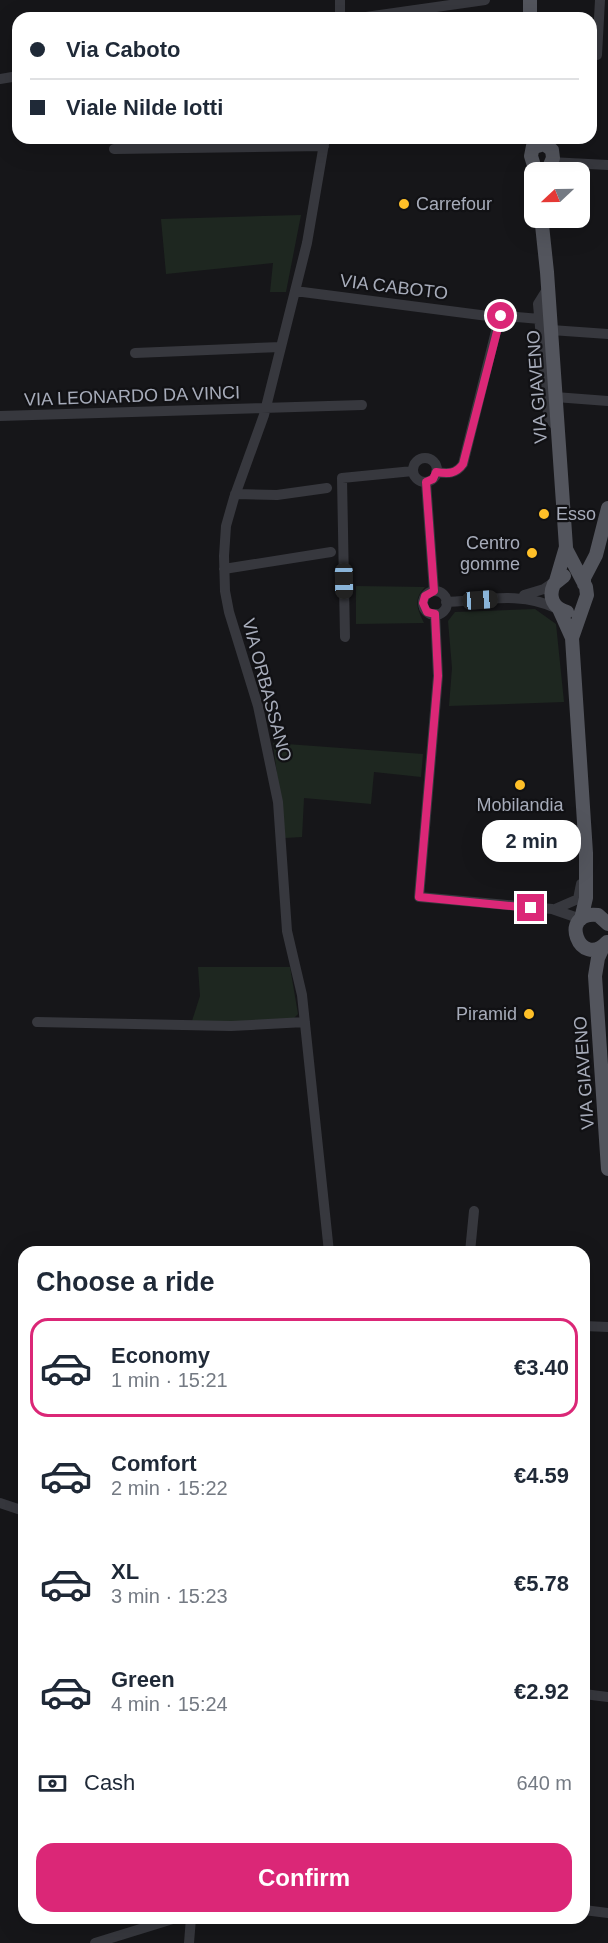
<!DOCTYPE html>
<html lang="en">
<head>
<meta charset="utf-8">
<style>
  :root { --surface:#fff; --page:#f2f2f3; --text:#1f2937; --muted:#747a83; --line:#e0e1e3; --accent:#db2777 }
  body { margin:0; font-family:Helvetica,sans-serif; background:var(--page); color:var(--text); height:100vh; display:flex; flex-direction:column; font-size:22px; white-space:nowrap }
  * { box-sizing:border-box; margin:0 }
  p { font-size:20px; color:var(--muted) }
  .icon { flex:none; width:33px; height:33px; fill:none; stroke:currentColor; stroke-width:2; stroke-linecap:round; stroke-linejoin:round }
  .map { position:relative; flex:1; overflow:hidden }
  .side { position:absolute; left:18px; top:1246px; width:572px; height:678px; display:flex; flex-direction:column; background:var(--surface); border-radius:18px; box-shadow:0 6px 24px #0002 }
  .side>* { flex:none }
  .guide { position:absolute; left:12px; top:12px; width:585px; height:132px; border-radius:18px; box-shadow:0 6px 24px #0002; display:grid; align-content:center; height:132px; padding:0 18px; background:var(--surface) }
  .needle { width:39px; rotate:248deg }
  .controls { position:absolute; left:524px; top:162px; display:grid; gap:12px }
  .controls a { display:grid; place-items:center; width:66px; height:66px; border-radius:12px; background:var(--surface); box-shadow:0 6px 24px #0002; font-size:30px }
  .end { position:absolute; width:27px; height:27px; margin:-14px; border:8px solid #db2777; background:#fff; box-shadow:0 0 0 3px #fff }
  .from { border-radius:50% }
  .bubble { position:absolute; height:42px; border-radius:18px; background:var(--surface); box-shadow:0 6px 24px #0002; font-size:20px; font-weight:700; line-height:42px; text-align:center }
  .car { position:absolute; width:18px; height:36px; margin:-18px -9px; border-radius:8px; box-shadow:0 0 4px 2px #0007; background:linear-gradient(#222 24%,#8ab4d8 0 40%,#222 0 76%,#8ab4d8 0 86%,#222 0) }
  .guide b { display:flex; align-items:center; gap:21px; height:57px; font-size:22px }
  .guide b+b { border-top:2px solid var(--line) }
  .guide i { width:15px; height:15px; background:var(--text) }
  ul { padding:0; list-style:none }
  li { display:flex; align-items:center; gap:18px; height:99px; margin:0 12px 9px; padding:0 6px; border:3px solid transparent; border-radius:18px }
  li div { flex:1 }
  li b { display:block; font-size:22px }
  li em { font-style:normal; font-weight:700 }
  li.active { border-color:var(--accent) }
  li>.icon { width:54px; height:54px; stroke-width:1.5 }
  h2 { padding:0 18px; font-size:27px; line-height:72px }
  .pay { display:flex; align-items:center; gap:15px; height:66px; padding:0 18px; font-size:22px }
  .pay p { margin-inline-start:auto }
  .cta { display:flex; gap:12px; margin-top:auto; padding:12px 18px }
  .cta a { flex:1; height:69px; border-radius:18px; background:var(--accent); color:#fff; font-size:24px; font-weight:700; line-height:69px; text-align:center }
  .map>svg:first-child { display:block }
  .green { fill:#1e2720 }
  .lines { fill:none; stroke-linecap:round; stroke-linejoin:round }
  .minor { stroke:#37383e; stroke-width:10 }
  .major { stroke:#53555d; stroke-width:14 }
  .route { stroke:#db2777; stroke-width:8 }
  .poi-dot { fill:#ffc028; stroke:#111114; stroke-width:2 }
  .labels { text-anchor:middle; stroke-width:4.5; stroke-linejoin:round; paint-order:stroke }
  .poi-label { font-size:18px; fill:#a7acba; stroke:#111114; text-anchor:start }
  .street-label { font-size:18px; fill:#a7acba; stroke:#111114 }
</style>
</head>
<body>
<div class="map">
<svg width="608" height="1943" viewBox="0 0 608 1943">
  <rect width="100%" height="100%" fill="#161619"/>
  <path class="green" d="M301,215L286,292H270L273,263L166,274L161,219Z
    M356,586L425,587C413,600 417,608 424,623L356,624Z
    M535,609L556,624L564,702L449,706L452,668L448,621L455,612Z
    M273,743L423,754L421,777L374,772L371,804L304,798L302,837L285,838Z
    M198,967H290L298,1014L291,1021H192L200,996Z"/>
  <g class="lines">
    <path class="minor" d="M340,18V0
      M359,18L485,0
      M597,55L600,0
      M0,79L18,76
      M325,138L307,243L264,415L234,498L226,526L224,556L225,591L229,612L258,706L278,802L287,931L302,995L329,1252
      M114,149L324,146
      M550,162L608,165
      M548,288L538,304L547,407L549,418L557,428
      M295,291L488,316
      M551,330L608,334
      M135,353L281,347
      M555,397L608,401
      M0,416L362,405
      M413 470a12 12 0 1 1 24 0a12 12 0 1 1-24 0Z
      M436,472C448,474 456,474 463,464L499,319L504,316L540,319
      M426,482L434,591
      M235,494L277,495L327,488
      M224,569L331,552
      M423 603a12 12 0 1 1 24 0a12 12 0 1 1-24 0Z
      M524,595L544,589L556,581
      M446,602C484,600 522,591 558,609
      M435,614L438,676L419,897L552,909L581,919
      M345,637L342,478L413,471
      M555,909L578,899L581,884
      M37,1022L231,1026L305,1022
      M470,1252L474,1211
      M584,1326L608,1327
      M0,1503L24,1511
      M584,1694L608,1697
      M584,1910L608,1913
      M95,1943L176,1918
      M189,1943L191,1918"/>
    <path class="major" d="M530,0V18
      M534,141L531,156L536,172
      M534,147L544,144L552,150L553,158L547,172
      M539,218L542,225L547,272L566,547L556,581
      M566,549L586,587L587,595L572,638
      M564,576L554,584C548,597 553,608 567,612
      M584,584V578L596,555L608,508
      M559,609L572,638L586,853V898L581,919
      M607,942C580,971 557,910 598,915L608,924
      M604,945L598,958L595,976L608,1169"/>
  </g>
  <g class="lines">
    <path class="route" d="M501,316L463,464C456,474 448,474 436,472L433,479L426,482L434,591L425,596L423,603L427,612L435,614L438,676L419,897L531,908"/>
  </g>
  <g class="poi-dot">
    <circle cx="404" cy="204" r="6"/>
    <circle cx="544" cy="514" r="6"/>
    <circle cx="532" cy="553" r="6"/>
    <circle cx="520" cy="785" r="6"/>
    <circle cx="529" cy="1014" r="6"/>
  </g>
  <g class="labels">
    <g class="poi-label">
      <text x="416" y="210">Carrefour</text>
      <text x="556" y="520">Esso</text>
      <text x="520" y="549" text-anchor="end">Centro<tspan x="520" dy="21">gomme</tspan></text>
      <text x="520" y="811" text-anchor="middle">Mobilandia</text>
      <text x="517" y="1020" text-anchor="end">Piramid</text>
    </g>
    <g class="street-label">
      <text transform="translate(394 287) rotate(7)" y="6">VIA CABOTO</text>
      <text transform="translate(537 387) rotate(-94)" y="6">VIA GIAVENO</text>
      <text transform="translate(132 396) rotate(-2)" y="6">VIA LEONARDO DA VINCI</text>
      <text transform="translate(267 690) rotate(75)" y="6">VIA ORBASSANO</text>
      <text transform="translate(584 1073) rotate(-94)" y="6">VIA GIAVENO</text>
    </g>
  </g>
</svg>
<div class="controls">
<a><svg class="needle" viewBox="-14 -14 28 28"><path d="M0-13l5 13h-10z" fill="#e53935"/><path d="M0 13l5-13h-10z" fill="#747a83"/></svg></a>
</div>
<i class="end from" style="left:501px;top:316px"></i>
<i class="end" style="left:531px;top:908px"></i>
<div class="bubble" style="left:482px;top:820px;width:99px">2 min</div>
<i class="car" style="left:344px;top:581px;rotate:179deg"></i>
<i class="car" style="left:480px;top:600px;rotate:86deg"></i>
<div class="guide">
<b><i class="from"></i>Via Caboto</b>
<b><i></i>Viale Nilde Iotti</b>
</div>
<section class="side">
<h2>Choose a ride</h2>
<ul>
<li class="active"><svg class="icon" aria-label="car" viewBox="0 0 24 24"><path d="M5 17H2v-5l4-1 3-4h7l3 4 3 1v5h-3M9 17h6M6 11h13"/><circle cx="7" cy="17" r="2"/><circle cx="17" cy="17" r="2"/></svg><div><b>Economy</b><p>1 min · 15:21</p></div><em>€3.40</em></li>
<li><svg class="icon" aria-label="car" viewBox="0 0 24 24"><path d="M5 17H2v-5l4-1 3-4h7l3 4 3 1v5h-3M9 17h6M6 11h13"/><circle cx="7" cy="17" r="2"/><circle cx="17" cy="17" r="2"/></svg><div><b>Comfort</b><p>2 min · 15:22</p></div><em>€4.59</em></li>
<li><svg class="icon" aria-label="car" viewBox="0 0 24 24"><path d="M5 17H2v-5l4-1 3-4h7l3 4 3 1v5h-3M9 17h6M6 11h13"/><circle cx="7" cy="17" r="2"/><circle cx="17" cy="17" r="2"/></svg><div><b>XL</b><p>3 min · 15:23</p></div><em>€5.78</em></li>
<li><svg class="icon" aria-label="car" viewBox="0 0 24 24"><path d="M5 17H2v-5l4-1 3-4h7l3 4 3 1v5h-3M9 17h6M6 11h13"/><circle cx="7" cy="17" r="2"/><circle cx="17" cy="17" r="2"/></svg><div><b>Green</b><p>4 min · 15:24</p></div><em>€2.92</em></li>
</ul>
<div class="pay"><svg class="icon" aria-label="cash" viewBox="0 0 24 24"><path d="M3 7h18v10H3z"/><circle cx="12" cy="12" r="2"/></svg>Cash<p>640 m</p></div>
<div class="cta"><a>Confirm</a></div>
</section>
</div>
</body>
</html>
